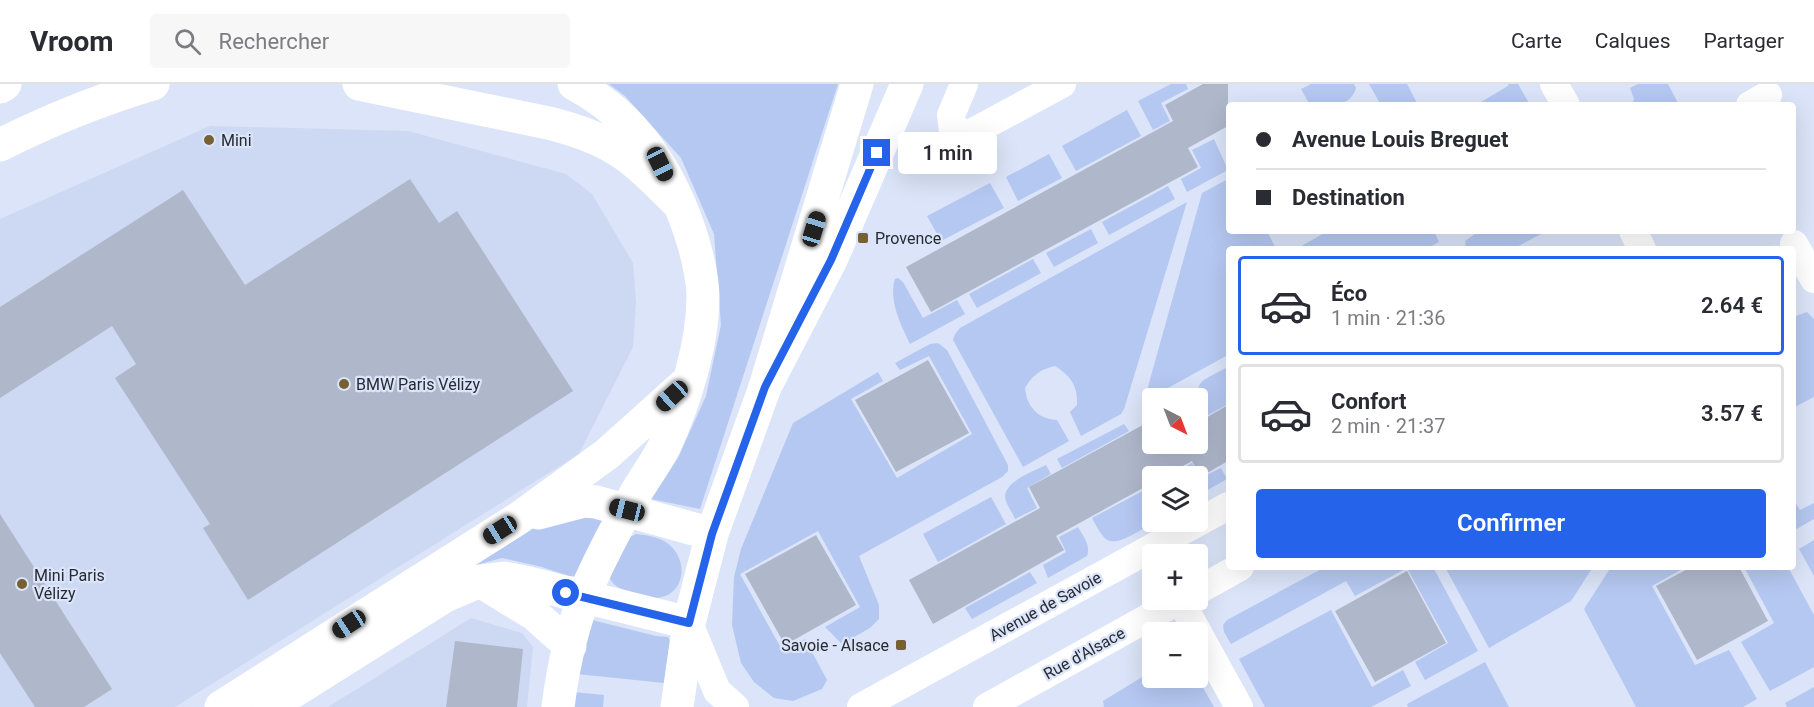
<!DOCTYPE html>
<html lang="fr">
<head>
<meta charset="utf-8">
<style>
  :root { --surface:#fff; --page:#f7f7f7; --text:#2b2b33; --muted:#7c7c81; --line:#e1e1e2; --accent:#2563eb }
  body { margin:0; font-family:Roboto,sans-serif; background:var(--page); color:var(--text); height:100vh; display:flex; flex-direction:column; font-size:22px; white-space:nowrap }
  * { box-sizing:border-box; margin:0 }
  p { font-size:20px; color:var(--muted) }
  .icon { flex:none; width:33px; height:33px; fill:none; stroke:currentColor; stroke-width:2; stroke-linecap:round; stroke-linejoin:round }
  .map { position:relative; flex:1; overflow:hidden }
  .sheet { position:absolute; left:1226px; top:162px; width:570px; height:324px; display:flex; flex-direction:column; background:var(--surface); border-radius:6px; box-shadow:0 6px 24px #0002 }
  .sheet>* { flex:none }
  .banner { position:absolute; left:1226px; top:18px; width:570px; height:132px; border-radius:6px; box-shadow:0 6px 24px #0002; display:grid; align-content:center; height:132px; padding:0 30px; background:var(--surface) }
  .needle { width:39px; rotate:138deg }
  .buttons { position:absolute; left:1142px; top:304px; display:grid; gap:12px }
  .buttons a { display:grid; place-items:center; width:66px; height:66px; border-radius:6px; background:var(--surface); box-shadow:0 6px 24px #0002; font-size:30px }
  .end { position:absolute; width:27px; height:27px; margin:-14px; border:8px solid #2563eb; background:#fff; box-shadow:0 0 0 3px #fff }
  .from { border-radius:50% }
  .bubble { position:absolute; height:42px; border-radius:6px; background:var(--surface); box-shadow:0 6px 24px #0002; font-size:20px; font-weight:600; line-height:42px; text-align:center }
  .car { position:absolute; width:18px; height:36px; margin:-18px -9px; border-radius:8px; box-shadow:0 0 4px 2px #0007; background:linear-gradient(#222 24%,#8ab4d8 0 40%,#222 0 76%,#8ab4d8 0 86%,#222 0) }
  .banner b { display:flex; align-items:center; gap:21px; height:57px; font-size:22px }
  .banner b+b { border-top:2px solid var(--line) }
  .banner i { width:15px; height:15px; background:var(--text) }
  ul { padding:10px 0 0; list-style:none }
  li { display:flex; align-items:center; gap:18px; height:99px; margin:0 12px 9px; padding:0 18px; border:3px solid var(--line); border-radius:6px }
  li div { flex:1 }
  li b { display:block; font-size:22px }
  li em { font-style:normal; font-weight:600 }
  li.on { border-color:var(--accent) }
  li>.icon { width:54px; height:54px; stroke-width:1.5 }
  .cta { display:flex; gap:12px; margin-top:auto; padding:12px 30px }
  .cta a { flex:1; height:69px; border-radius:6px; background:var(--accent); color:#fff; font-size:24px; font-weight:600; line-height:69px; text-align:center }
  header { display:flex; align-items:center; gap:36px; box-sizing:border-box; height:84px; padding:0 30px; background:var(--surface); border-bottom:2px solid var(--line) }
  header strong { font-size:28px }
  nav { display:flex; gap:33px; margin-inline-start:auto; font-size:21px }
  .search { width:420px; height:54px; background:var(--page); display:flex; align-items:center; gap:15px; box-sizing:border-box; padding:0 21px; border-radius:6px; color:var(--muted); font-size:22px }
  .map>svg:first-child { display:block }
  .built { fill:#cdd9f3 }
  .green { fill:#b5c8f1 }
  .building { fill:#afb7cb }
  .lines { fill:none; stroke-linecap:round; stroke-linejoin:round }
  .minor { stroke:#fff; stroke-width:28 }
  .secondary { stroke:#fff; stroke-width:33 }
  .trunk { stroke:#fff; stroke-width:33 }
  .motorway { stroke:#fff; stroke-width:33 }
  .route { stroke:#2563eb; stroke-width:8 }
  .poi-dot { fill:#766130; stroke:#dbe4f8; stroke-width:2 }
  .labels { text-anchor:middle; stroke-width:4.5; stroke-linejoin:round; paint-order:stroke }
  .poi-label { font-size:16px; fill:#262a31; stroke:#dbe4f8; text-anchor:start }
  .street-label { font-size:16px; fill:#262a31; stroke:#dbe4f8 }
</style>
</head>
<body>
<header>
<strong>Vroom</strong>
<div class="search"><svg class="icon" aria-label="search" viewBox="0 0 24 24"><circle cx="10" cy="10" r="6"/><path d="M15 15l6 6"/></svg>Rechercher</div>
<nav><a>Carte</a><a>Calques</a><a>Partager</a></nav>
</header>
<div class="map">
<svg width="1814" height="623" viewBox="0 0 1814 623">
  <rect width="100%" height="100%" fill="#dbe4f8"/>
  <path class="built" d="M210,42L408,47L566,90L592,110L633,179L636,219L633,263L579,370L175,623H0V135Z
    M471,534L522,549L533,563L527,623H328Z"/>
  <path class="green" d="M609,0H838L700,425L651,415L678,374L706,312L721,241L714,150L681,74L625,12Z
    M1171,0H1186L1188,5L1161,19L1170,37L1153,46L1138,17Z
    M1311,0H1354L1356,4C1350,25 1327,21 1310,21L1301,5Z
    M1369,0H1407L1418,21H1381Z
    M1508,0H1518L1530,21H1476L1508,2Z
    M1638,0H1668L1679,21H1632L1634,15L1630,4Z
    M1127,26L1141,52L1076,87L1062,62Z
    M1214,55L1228,86L1187,108L1181,95L1201,84L1192,66Z
    M1049,70L1062,94L1018,117L1006,93Z
    M1228,95V147H1267L1276,165H1228V271L1144,317L1202,109Z
    M990,99L1004,124L941,157L927,132Z
    M1168,102L1175,115L1109,151L1102,138Z
    M1187,118L1124,325L1121,330L1081,352L1070,328L1077,321C1078,302 1071,292 1055,282C1039,286 1033,291 1025,304C1027,323 1038,335 1057,336L1069,357L1023,383L953,256L955,250L960,244Z
    M1091,145L1098,159L1054,183L1046,169Z
    M1328,147H1434L1439,158L1426,165H1296Z
    M1479,147H1540L1541,150L1513,165H1466L1465,157Z
    M1033,175L1041,189L977,224L969,210Z
    M898,194L903,198L923,234L957,216L965,230L910,260C901,242 888,215 895,195Z
    M1807,228L1814,235V313L1793,324V233Z
    M938,259L947,266L1008,381V387L1002,393L859,472L879,521V535L870,544L842,560L825,543L860,523L818,447L740,490L782,566L805,555L827,596L822,605L793,617L774,614L754,598L741,579L732,541L734,493L741,465L793,339L878,288L883,297L851,315L897,394L972,350L929,272L900,286L895,279L930,260Z
    M1228,283V320L1208,331C1190,297 1198,299 1228,283Z
    M1124,340L1129,347L1062,384L1057,375Z
    M1192,379L1200,394L1221,384L1227,395L1197,412V393L1169,392Z
    M1046,381L1051,390L1027,404L1037,424L1015,435C1012,428 1006,420 1005,413C1005,397 1034,387 1046,381Z
    M1152,402V438H1154C1143,444 1117,464 1106,455C1100,450 1096,441 1092,434Z
    M991,413L1006,440L938,478L923,450Z
    M1792,413L1800,426L1814,419V435L1793,447Z
    M605,431L580,487L576,492H569L542,483L502,474L472,482L533,444L558,432Z
    M1078,443C1083,452 1091,461 1087,472L1048,494L1043,481L1066,468L1059,453Z
    M636,450C646,451 659,453 667,459C691,476 685,516 651,514C646,514 639,511 633,509C621,505 613,503 608,491L626,455Z
    M1814,456V492L1799,465Z
    M1325,483H1433L1478,567L1425,596L1415,578L1448,559L1407,484L1355,512L1346,497L1231,560L1224,548L1223,541L1227,536Z
    M1445,483H1593L1571,517L1489,564Z
    M1611,483H1686L1652,502L1695,581L1729,566L1757,615L1743,623H1636L1584,525Z
    M1744,483H1788L1814,531V583L1770,607L1741,558L1774,539Z
    M1030,488L1037,499L972,535L965,524Z
    M1331,526L1372,603L1403,586L1411,602L1371,623H1265L1239,575Z
    M592,536L656,552L668,553L670,557L664,599L577,590Z
    M1485,578L1509,623H1408L1407,620Z
    M1152,587V594L1197,593L1214,623H1104L1103,617Z
    M1814,603V623H1787L1785,619Z
    M573,608L604,611L603,623H572Z"/>
  <path class="building" d="M1203,0H1228V42L1188,64L1198,83L931,228L906,183L1173,37L1165,21Z
    M410,95L439,139L457,127L573,307L248,516L203,444L210,440L115,294L136,280L112,242L0,314V223L183,106L245,201Z
    M928,276L969,349L896,388L855,316Z
    M1228,321V377L1200,393L1192,377L1163,393H1152V399L1056,452L1064,466L933,540L909,496L1040,424L1029,403L1152,336V360H1197V339Z
    M0,430L112,605L84,623H35L0,569Z
    M816,451L856,521L785,561L745,490Z
    M1691,483H1739L1768,537L1697,576L1656,502Z
    M1407,487L1446,559L1375,598L1335,527Z
    M455,557L523,565L517,623H446Z"/>
  <g class="lines">
    <path class="minor" d="M964,0L951,31L953,48L971,49L1062,0
      M1554,0L1566,21
      M1750,21L1768,11
      M1633,147L1642,165
      M1794,160L1814,195
      M1197,507L1240,483
      M1180,516L1239,623
      M689,539L717,607L735,623
      M861,623L1228,422
      M987,623L1180,516"/>
    <path class="secondary" d="M538,429L584,417L596,418L712,450
      M480,497L534,530L570,562
      M221,623L519,434L607,370L686,299
      M269,623L445,512L480,497L504,494L525,498L689,539
      M558,623C563,582 573,539 589,500C603,469 620,437 637,407C646,392 657,377 665,361C685,318 703,260 703,212C702,180 688,137 674,108C651,60 621,25 574,0
      M677,623L689,539L712,450L765,303L857,0"/>
    <path class="trunk" d="M765,303L831,176L907,0"/>
    <path class="motorway" d="M359,0L553,40C578,47 603,55 625,71C645,85 662,104 680,121
      M0,3L5,0
      M0,61C50,36 99,16 153,0"/>
  </g>
  <g class="lines">
    <path class="route" d="M566,509L689,539L712,450L765,303L831,176L877,69"/>
  </g>
  <g class="poi-dot">
    <circle cx="209" cy="56" r="6"/>
    <rect x="857" y="148" width="12" height="12" rx="3"/>
    <circle cx="344" cy="300" r="6"/>
    <circle cx="22" cy="500" r="6"/>
    <rect x="895" y="555" width="12" height="12" rx="3"/>
  </g>
  <g class="labels">
    <g class="poi-label">
      <text x="221" y="62">Mini</text>
      <text x="875" y="160">Provence</text>
      <text x="356" y="306">BMW Paris Vélizy</text>
      <text x="34" y="497">Mini Paris<tspan x="34" dy="18">Vélizy</tspan></text>
      <text x="889" y="567" text-anchor="end">Savoie - Alsace</text>
    </g>
    <g class="street-label">
      <text transform="translate(1045 522) rotate(-29)" y="6">Avenue de Savoie</text>
      <text transform="translate(1084 569) rotate(-29)" y="6">Rue d'Alsace</text>
    </g>
  </g>
</svg>
<div class="buttons">
<a><svg class="needle" viewBox="-14 -14 28 28"><path d="M0-13l5 13h-10z" fill="#e53935"/><path d="M0 13l5-13h-10z" fill="#7c7c81"/></svg></a>
<a><svg class="icon" aria-label="layers" viewBox="0 0 24 24"><path d="M12 4l9 5-9 5-9-5zM3 14l9 5 9-5"/></svg></a>
<a>+</a>
<a>−</a>
</div>
<i class="end from" style="left:566px;top:509px"></i>
<i class="end" style="left:877px;top:69px"></i>
<div class="bubble" style="left:898px;top:48px;width:99px">1 min</div>
<i class="car" style="left:660px;top:80px;rotate:154deg"></i>
<i class="car" style="left:814px;top:145px;rotate:17deg"></i>
<i class="car" style="left:672px;top:312px;rotate:228deg"></i>
<i class="car" style="left:627px;top:426px;rotate:284deg"></i>
<i class="car" style="left:500px;top:446px;rotate:238deg"></i>
<i class="car" style="left:349px;top:540px;rotate:237deg"></i>
<div class="banner">
<b><i class="from"></i>Avenue Louis Breguet</b>
<b><i></i>Destination</b>
</div>
<section class="sheet">
<ul>
<li class="on"><svg class="icon" aria-label="car" viewBox="0 0 24 24"><path d="M5 17H2v-5l4-1 3-4h7l3 4 3 1v5h-3M9 17h6M6 11h13"/><circle cx="7" cy="17" r="2"/><circle cx="17" cy="17" r="2"/></svg><div><b>Éco</b><p>1 min · 21:36</p></div><em>2.64 €</em></li>
<li><svg class="icon" aria-label="car" viewBox="0 0 24 24"><path d="M5 17H2v-5l4-1 3-4h7l3 4 3 1v5h-3M9 17h6M6 11h13"/><circle cx="7" cy="17" r="2"/><circle cx="17" cy="17" r="2"/></svg><div><b>Confort</b><p>2 min · 21:37</p></div><em>3.57 €</em></li>
</ul>
<div class="cta"><a>Confirmer</a></div>
</section>
</div>
</body>
</html>
